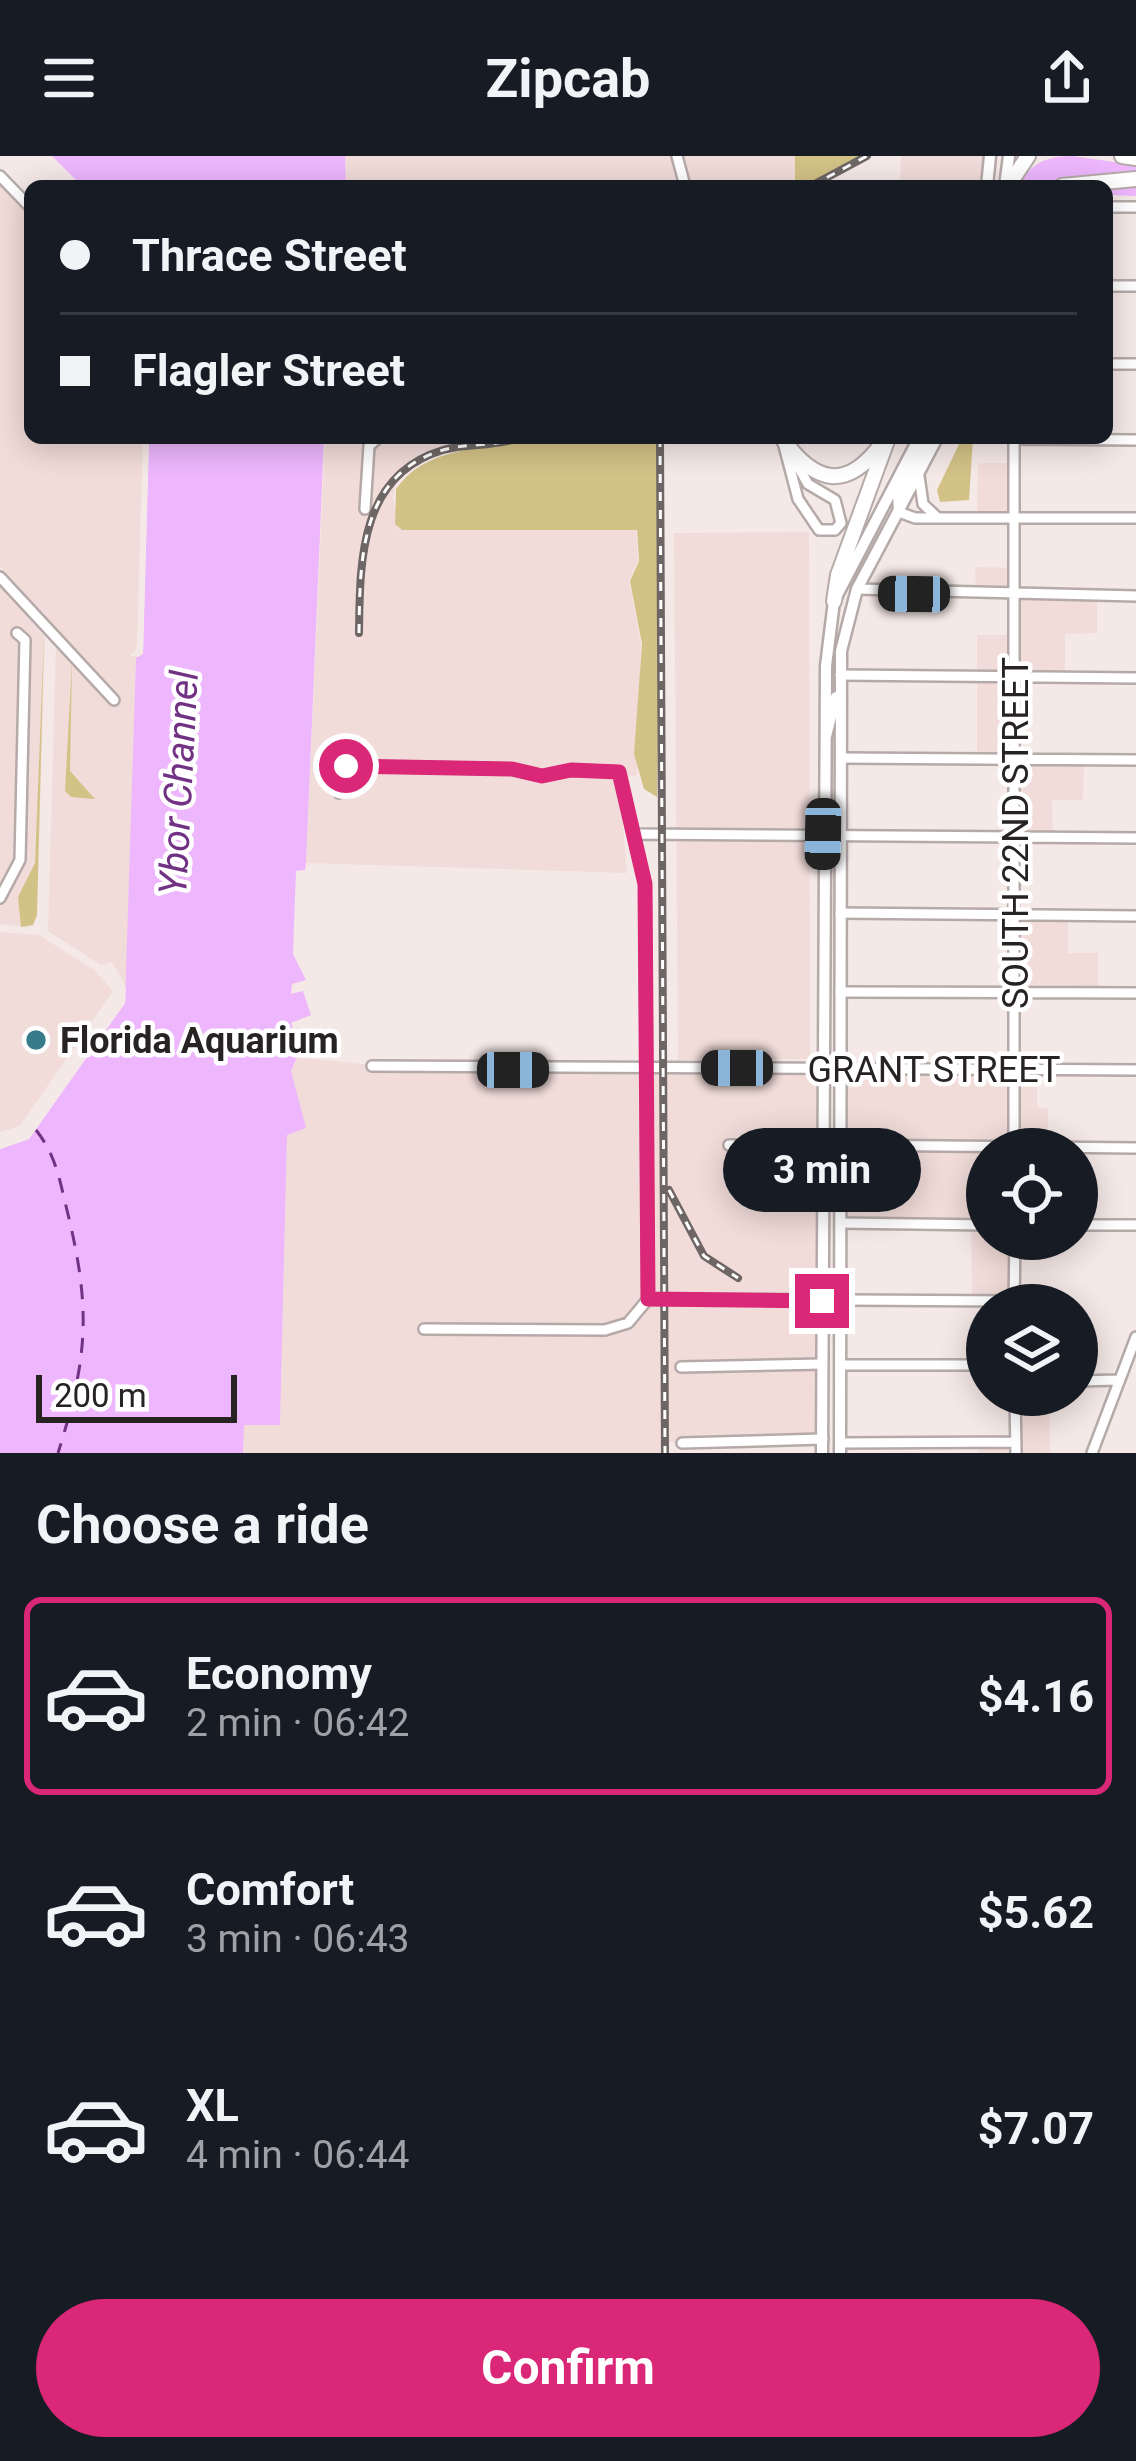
<!DOCTYPE html>
<html lang="en">
<head>
<meta charset="utf-8">
<style>
  :root { --surface:#171b24; --page:#242831; --text:#f1f3f6; --muted:#9ea1a6; --line:#363941; --accent:#db2777 }
  body { margin:0; font-family:Roboto,sans-serif; background:var(--page); color:var(--text); height:100vh; display:flex; flex-direction:column; font-size:45px; white-space:nowrap }
  * { box-sizing:border-box; margin:0 }
  p { font-size:39px; color:var(--muted) }
  .icon { flex:none; width:66px; height:66px; fill:none; stroke:currentColor; stroke-width:2; stroke-linecap:round; stroke-linejoin:round }
  .map { position:relative; height:1297px; overflow:hidden }
  .details { display:flex; flex-direction:column; background:var(--surface); flex:1 }
  .details>* { flex:none }
  .top-card { position:absolute; left:24px; top:24px; width:1089px; height:264px; border-radius:18px; box-shadow:0 6px 30px #0003; display:grid; align-content:center; height:264px; padding:0 36px; background:var(--surface) }
  .buttons { position:absolute; left:966px; top:972px; display:grid; gap:24px }
  .buttons a { display:grid; place-items:center; width:132px; height:132px; border-radius:50%; background:var(--surface); box-shadow:0 6px 30px #0003; font-size:60px }
  .scale { position:absolute; left:36px; bottom:30px; width:201px; box-sizing:border-box; padding-left:12px; border:6px solid #272322; border-top:0; font-size:33px; line-height:42px; white-space:nowrap; color:#272322; -webkit-text-stroke:9px #fff; paint-order:stroke }
  .end { position:absolute; width:54px; height:54px; margin:-27px; border:15px solid #db2777; background:#fff; box-shadow:0 0 0 6px #fff }
  .from { border-radius:50% }
  .bubble { position:absolute; height:84px; border-radius:42px; background:var(--surface); box-shadow:0 6px 30px #0003; font-size:39px; font-weight:700; line-height:84px; text-align:center }
  .car { position:absolute; width:36px; height:72px; margin:-36px -18px; border-radius:15px; box-shadow:0 0 9px 3px #0007; background:linear-gradient(#222 24%,#8ab4d8 0 40%,#222 0 76%,#8ab4d8 0 86%,#222 0) }
  .top-card b { display:flex; align-items:center; gap:42px; height:114px; font-size:45px }
  .top-card b+b { border-top:3px solid var(--line) }
  .top-card i { width:30px; height:30px; background:var(--text) }
  ul { padding:0; list-style:none }
  li { display:flex; align-items:center; gap:36px; height:198px; margin:0 24px 18px; padding:0 12px; border:6px solid transparent; border-radius:18px }
  li div { flex:1 }
  li b { display:block; font-size:45px }
  li em { font-style:normal; font-weight:700 }
  li.on { border-color:var(--accent) }
  li>.icon { width:108px; height:108px; stroke-width:1.5 }
  h2 { padding:0 36px; font-size:54px; line-height:144px }
  .button { display:flex; gap:24px; margin-top:auto; padding:24px 36px }
  .button a { flex:1; height:138px; border-radius:72px; background:var(--accent); color:#fff; font-size:48px; font-weight:700; line-height:138px; text-align:center }
  header { display:flex; justify-content:space-between; align-items:center; height:156px; padding:0 36px; background:var(--surface); font-size:54px; font-weight:700 }
  .map>svg:first-child { display:block }
  .built { fill:#f1dcd9 }
  .green { fill:#d3c286 }
  .water { fill:#edb6fd }
  .pier { fill:#f5e9e7 }
  .lines { fill:none; stroke-linecap:round; stroke-linejoin:round }
  .ferry { stroke:#723284; stroke-width:3; stroke-dasharray:15 12; stroke-linecap:butt }
  .minor-casing { stroke:#b6aaa9; stroke-width:14 }
  .major-casing { stroke:#b6aaa9; stroke-width:15 }
  .highway-casing { stroke:#b6aaa9; stroke-width:18 }
  .minor { stroke:#fff; stroke-width:9 }
  .major { stroke:#fff; stroke-width:10 }
  .highway { stroke:#fff; stroke-width:14 }
  .rail-casing { stroke:#6d6665; stroke-width:8 }
  .rail { stroke:#fff; stroke-width:3; stroke-dasharray:9; stroke-linecap:butt }
  .route { stroke:#db2777; stroke-width:15 }
  .poi-dot { fill:#377a8b; stroke:#fff; stroke-width:4.5 }
  .labels { text-anchor:middle; stroke-width:9; stroke-linejoin:round; paint-order:stroke }
  .street-label { font-size:36px; fill:#272322; stroke:#fff }
  .poi-label { font-size:36px; font-weight:bold; fill:#272322; stroke:#fff; text-anchor:start }
  .water-label { font-size:39px; font-style:italic; fill:#723284; stroke:#fff }
</style>
</head>
<body>
<header><svg class="icon" aria-label="menu" viewBox="0 0 24 24"><path d="M4 6h16M4 12h16M4 18h16"/></svg>Zipcab<svg class="icon" aria-label="share" viewBox="0 0 24 24"><path d="M12 15V3M7 8l5-5 5 5M5 13v7h14v-7"/></svg></header>
<div class="map">
<svg width="1136" height="1297" viewBox="0 0 1136 1297">
  <rect width="100%" height="100%" fill="#f5e9e7"/>
  <path class="built" d="M345,0H676L680,20L676,30H346Z
    M680,0H795V30H687Z
    M901,0H991L987,30H900Z
    M0,28L30,60V282H149L136,502L126,831L112,806L101,809L48,775L56,489L108,543L109,530L0,410Z
    M325,282H512L453,292L399,317L393,340L399,374H636L638,405L629,424L641,488L637,619L619,623L627,717L306,707Z
    M978,307H1014V361L977,362Z
    M809,376L810,903L678,904L674,377Z
    M975,411L1015,412V439L1097,441V477L1065,478V519L1015,520L1016,603L1084,604L1083,644H1052L1053,679L1014,681L1015,603H977V479H1015V440L976,439Z
    M0,431L45,481L37,759L27,771L0,768Z
    M1014,759H1068V797H1098V836L1014,835Z
    M0,776L39,779L94,814L113,835L20,970L0,976Z
    M297,901L380,910L821,912L822,1283L667,1286L666,1297H243L244,1268H280L287,979L305,972L291,915Z
    M1037,912V951L1048,952V990L987,993V1083H1015V1147L972,1146L971,1068L841,1066L839,915Z
    M1014,1239H1049L1050,1297H978V1287L1014,1285Z"/>
  <path class="green" d="M795,0H860L815,30H795Z
    M522,282H661L657,641L644,633L634,598L642,488L630,425L639,405L637,374H402L395,368L396,333C425,291 478,295 522,282Z
    M962,282H973L969,344L940,346L937,334Z
    M44,479L37,759L33,769L21,771L18,741L35,707Z
    M72,505L70,615L95,643L71,641L65,635Z"/>
  <path class="water" d="M52,0H345L346,30H82Z
    M1072,0L1136,9V40L1107,39V30H1026L1022,23C1037,4 1048,1 1072,0Z
    M149,282H324L306,707L305,714L296,715L293,798L306,824L292,828L291,838L303,835L311,859L291,867L294,875L302,873L310,897L297,901L291,915L306,972L287,979L280,1269H244L243,1297H0V993L29,983L125,847L136,501L143,497Z"/>
  <path class="pier" d="M143,282H149L143,498L138,501L130,500L137,492Z
    M120,829L126,831L125,847L29,983L0,993V986L25,978L119,845Z"/>
  <g class="lines">
    <path class="ferry" d="M36,974C55,998 59,1021 66,1050C91,1151 89,1198 58,1297"/>
    <g class="minor-casing">
      <path id="minor" d="M677,0L685,30
        M0,20L30,51
        M1107,51H1136
        M1107,130H1136
        M1107,208H1136
        M782,282L808,328L835,344L841,367L835,374H819L798,343Z
        M1014,282V993
        M1014,283L1136,284
        M919,320L923,348L938,362
        M365,353L369,290L378,282
        M899,356L915,362H1136
        M0,421L114,544
        M857,433L1136,440
        M840,519L1136,522
        M841,602L1136,604
        M339,637L346,610L511,613L542,620L571,614L619,616L645,728L648,1143
        M637,678L1136,682
        M0,742L20,704L25,484L17,477
        M840,757L1136,760
        M840,836L1136,837
        M372,910L1136,914
        M729,989H821
        M840,989L1136,992
        M841,1067L987,1069
        M1077,1069H1136
        M1014,1149L1015,1083
        M424,1173L605,1174L628,1167L648,1143L1014,1145
        M841,1209H987
        M681,1211L822,1208
        M1077,1225L1119,1224
        M1015,1239L1016,1297
        M682,1287L823,1283
        M841,1287L1016,1286
        M1092,1297L1136,1181"/>
    </g>
    <g class="major-casing">
      <path id="major" d="M987,30L990,0
        M1005,30L1009,0
        M899,355L898,339L928,282
        M826,580L836,541
        M822,1297L826,510L834,445L919,282
        M840,1297L841,495L857,433L937,282"/>
    </g>
    <g class="highway-casing">
      <path id="highway" d="M1122,0L1136,2
        M1008,30L1028,0
        M1062,30L1136,23
        M782,282C815,328 847,336 883,286
        M834,445L838,419L888,282"/>
    </g>
    <use href="#minor" class="minor"/>
    <use href="#major" class="major"/>
    <use href="#highway" class="highway"/>
    <g class="rail-casing">
      <path id="rail" d="M811,30L867,0
        M660,282L665,1297
        M359,477C360,405 359,319 443,294C467,287 493,291 518,282
        M669,1034L704,1100L738,1122
        M797,1129H807"/>
    </g>
    <use href="#rail" class="rail"/>
  </g>
  <g class="lines">
    <path class="route" d="M346,610L512,613L542,620L571,614L619,616L645,728L648,1143L822,1145"/>
  </g>
  <circle class="poi-dot" cx="36" cy="884" r="12"/>
  <g class="labels">
    <g class="street-label">
      <text transform="translate(1015 677) rotate(-90)" y="13">SOUTH 22ND STREET</text>
      <text x="934" y="926">GRANT STREET</text>
    </g>
    <g class="poi-label">
      <text x="60" y="897">Florida Aquarium</text>
    </g>
    <g class="water-label">
      <text transform="translate(178 627) rotate(-87)" y="14">Ybor Channel</text>
    </g>
  </g>
</svg>
<div class="buttons">
<a><svg class="icon" aria-label="locate" viewBox="0 0 24 24"><circle cx="12" cy="12" r="6"/><path d="M12 2v4M12 18v4M2 12h4M18 12h4"/></svg></a>
<a><svg class="icon" aria-label="layers" viewBox="0 0 24 24"><path d="M12 4l9 5-9 5-9-5zM3 14l9 5 9-5"/></svg></a>
</div>
<div class="scale">200 m</div>
<i class="end from" style="left:346px;top:610px"></i>
<i class="end" style="left:822px;top:1145px"></i>
<div class="bubble" style="left:723px;top:972px;width:198px">3 min</div>
<i class="car" style="left:914px;top:438px;rotate:271deg"></i>
<i class="car" style="left:823px;top:678px;rotate:181deg"></i>
<i class="car" style="left:737px;top:912px;rotate:270deg"></i>
<i class="car" style="left:513px;top:914px;rotate:90deg"></i>
<div class="top-card">
<b><i class="from"></i>Thrace Street</b>
<b><i></i>Flagler Street</b>
</div>
</div>
<section class="details">
<h2>Choose a ride</h2>
<ul>
<li class="on"><svg class="icon" aria-label="car" viewBox="0 0 24 24"><path d="M5 17H2v-5l4-1 3-4h7l3 4 3 1v5h-3M9 17h6M6 11h13"/><circle cx="7" cy="17" r="2"/><circle cx="17" cy="17" r="2"/></svg><div><b>Economy</b><p>2 min · 06:42</p></div><em>$4.16</em></li>
<li><svg class="icon" aria-label="car" viewBox="0 0 24 24"><path d="M5 17H2v-5l4-1 3-4h7l3 4 3 1v5h-3M9 17h6M6 11h13"/><circle cx="7" cy="17" r="2"/><circle cx="17" cy="17" r="2"/></svg><div><b>Comfort</b><p>3 min · 06:43</p></div><em>$5.62</em></li>
<li><svg class="icon" aria-label="car" viewBox="0 0 24 24"><path d="M5 17H2v-5l4-1 3-4h7l3 4 3 1v5h-3M9 17h6M6 11h13"/><circle cx="7" cy="17" r="2"/><circle cx="17" cy="17" r="2"/></svg><div><b>XL</b><p>4 min · 06:44</p></div><em>$7.07</em></li>
</ul>
<div class="button"><a>Confirm</a></div>
</section>
</body>
</html>
